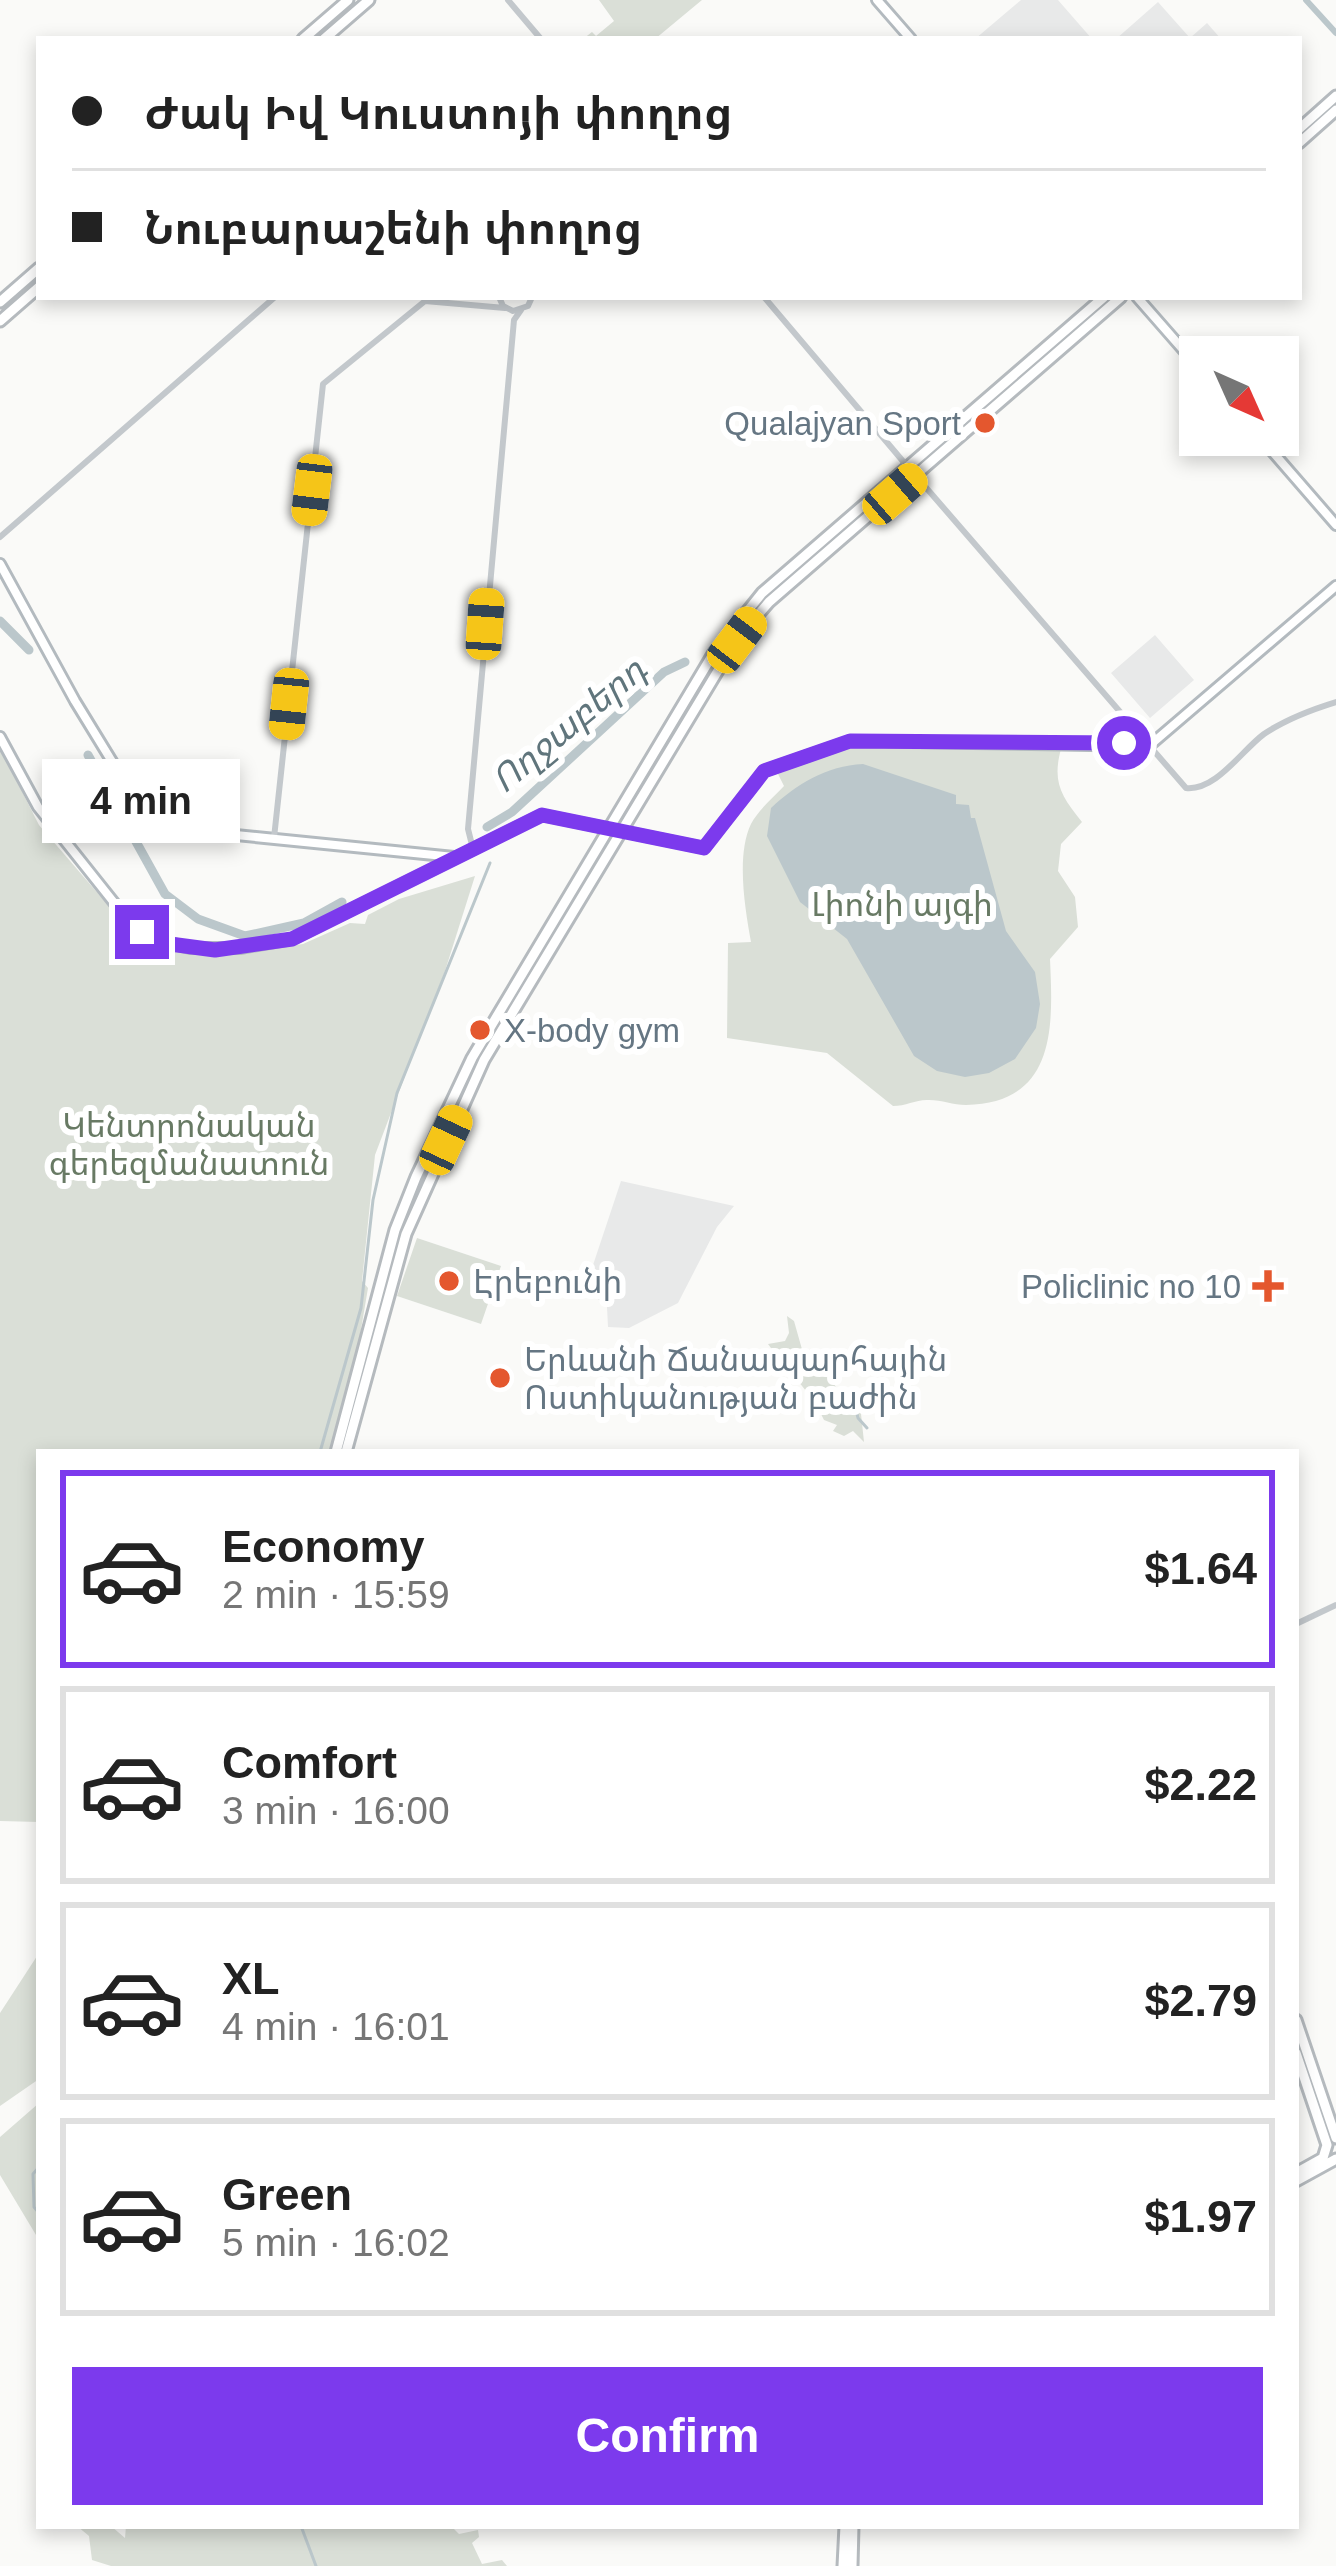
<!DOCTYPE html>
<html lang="en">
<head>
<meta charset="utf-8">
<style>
  :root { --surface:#fff; --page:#f6f6f6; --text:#222; --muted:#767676; --line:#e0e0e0; --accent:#7c3aed }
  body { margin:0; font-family:Arial,"Noto Sans Armenian",sans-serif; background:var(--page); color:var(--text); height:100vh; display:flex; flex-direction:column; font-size:45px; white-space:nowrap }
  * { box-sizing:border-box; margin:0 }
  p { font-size:39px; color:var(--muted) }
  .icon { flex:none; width:66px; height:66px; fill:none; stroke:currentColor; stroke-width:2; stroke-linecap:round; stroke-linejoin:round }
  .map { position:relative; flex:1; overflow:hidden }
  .details { position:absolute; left:36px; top:1449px; width:1263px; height:1080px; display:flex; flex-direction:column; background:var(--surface); border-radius:0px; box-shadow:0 6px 18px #0003 }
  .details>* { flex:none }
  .hud { position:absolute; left:36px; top:36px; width:1266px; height:264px; border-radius:0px; box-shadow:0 6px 18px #0003; display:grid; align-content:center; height:264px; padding:0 36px; background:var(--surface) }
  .needle { width:78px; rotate:135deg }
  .buttons { position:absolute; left:1179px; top:336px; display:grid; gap:24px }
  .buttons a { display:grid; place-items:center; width:120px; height:120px; border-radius:0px; background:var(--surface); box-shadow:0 6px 18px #0003; font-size:60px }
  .end { position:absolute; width:54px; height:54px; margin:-27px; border:15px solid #7c3aed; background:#fff; box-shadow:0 0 0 6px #fff }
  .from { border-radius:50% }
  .bubble { position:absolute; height:84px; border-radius:0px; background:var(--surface); box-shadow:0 6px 18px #0003; font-size:39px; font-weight:600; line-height:84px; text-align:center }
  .car { position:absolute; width:36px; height:72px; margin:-36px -18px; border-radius:15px; box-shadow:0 0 9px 3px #0007; background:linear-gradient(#f5c518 24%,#345 0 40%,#f5c518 0 76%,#345 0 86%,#f5c518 0) }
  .hud b { display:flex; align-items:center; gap:42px; height:114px; font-size:45px }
  .hud b+b { border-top:3px solid var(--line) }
  .hud i { width:30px; height:30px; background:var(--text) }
  ul { padding:21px 0 0; list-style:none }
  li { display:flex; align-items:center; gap:36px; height:198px; margin:0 24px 18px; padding:0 12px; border:6px solid var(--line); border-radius:0px }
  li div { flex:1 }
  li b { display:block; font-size:45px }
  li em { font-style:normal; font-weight:600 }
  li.active { border-color:var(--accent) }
  li>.icon { width:108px; height:108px; stroke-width:1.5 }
  .button { display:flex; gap:24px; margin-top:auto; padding:24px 36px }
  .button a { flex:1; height:138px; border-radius:0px; background:var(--accent); color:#fff; font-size:48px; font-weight:600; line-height:138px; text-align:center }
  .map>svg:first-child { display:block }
  .built { fill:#e8e9e9 }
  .green { fill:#dadfd7 }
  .water { fill:#bbc7cb }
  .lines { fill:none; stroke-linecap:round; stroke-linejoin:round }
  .stream { stroke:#bbc7cb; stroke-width:3 }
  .canal { stroke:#bbc7cb; stroke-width:6 }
  .river { stroke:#bbc7cb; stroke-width:9 }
  .secondary-casing { stroke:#b3babf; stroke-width:14 }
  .primary-casing { stroke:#b5babe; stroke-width:15 }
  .tertiary { stroke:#c3c8cc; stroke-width:6 }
  .secondary { stroke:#fff; stroke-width:8 }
  .primary { stroke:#fff; stroke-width:9 }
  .route { stroke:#7c3aed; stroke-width:15 }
  .poi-dot { fill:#e4572e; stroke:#fff; stroke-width:4.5 }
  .labels { text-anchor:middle; stroke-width:12; stroke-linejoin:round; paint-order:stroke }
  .poi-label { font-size:33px; fill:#657683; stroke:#fff; text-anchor:start }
  .park-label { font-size:33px; fill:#687a64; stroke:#fff }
  .water-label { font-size:36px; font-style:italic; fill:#60757c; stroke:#fff }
</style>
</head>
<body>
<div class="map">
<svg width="1336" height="2566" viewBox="0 0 1336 2566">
  <rect width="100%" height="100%" fill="#fafaf8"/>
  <path class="built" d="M1021,0H1058L1092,39H975Z
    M1158,2L1190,38L1207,23L1221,39H1116Z
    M1155,635L1194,680L1150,718L1111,673Z
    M621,1181L734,1206L717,1227L678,1303L629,1328L608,1327L607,1307L589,1291L587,1283Z"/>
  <path class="green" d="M599,0H702L655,39H583L592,32L596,36L614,21Z
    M851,744L1061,749C1052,782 1061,796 1082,822L1061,844L1058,871L1075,897L1078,927L1050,959C1053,1026 1057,1103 966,1105C953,1105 942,1100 929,1100C917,1099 906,1106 893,1106L827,1053L727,1038L728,943L751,942C745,909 736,855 751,824C758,810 774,797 784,786L778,774Z
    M0,748L39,825L114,912L147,943L184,953L216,957L303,944L350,923L365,924L368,915L399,899L475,876L445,971L375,1155L362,1281L368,1288L354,1371L330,1452H39V1822L0,1821Z
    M417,1238L501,1266L481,1324L397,1296Z
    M787,1316L794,1321L807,1367L809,1349L841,1394L849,1388L859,1395L864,1442L853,1431L844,1436L833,1431L837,1425L824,1420C813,1394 785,1368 768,1344L785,1341L789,1333Z
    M39,1953V2079L0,2106V2013Z
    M39,2103V2240L0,2175V2137Z
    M77,2526H111L125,2538L126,2526H451L459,2534L478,2530L479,2537L472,2543L482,2564L502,2560L507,2566H111L92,2560L89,2536Z"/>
  <path class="water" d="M863,764L956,795V804L969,805L971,818H975L1006,931L1035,972L1040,1004L1036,1028L1015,1059L989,1073L965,1077L937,1071L914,1056L847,939L800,902L767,836L771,808C797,784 826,766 863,764Z"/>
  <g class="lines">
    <path class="stream" d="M843,1393L853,1398L858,1418L867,1428
      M320,1452L361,1308L373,1200L397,1093L490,863
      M39,2167L33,2174L34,2207L39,2213
      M301,2526L316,2566"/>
    <path class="canal" d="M1306,0L1336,33"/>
    <path class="river" d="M0,621L29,650
      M88,755L165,894L198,919L245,936L304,923L342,902
      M487,827L512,812L664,672L685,662"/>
    <g class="secondary-casing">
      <path id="secondary" d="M877,0L911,39
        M1137,297L1200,369
        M1258,435L1336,525
        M0,564L75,701L149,822L166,828L454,857
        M0,737L38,807L131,924L153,939L190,948H240L292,939L542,815L704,848L764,771L850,741L1149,746L1336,586"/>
    </g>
    <g class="primary-casing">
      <path id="primary" d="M303,39L348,0
        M324,39L369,0
        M1299,129L1336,96
        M1299,143L1336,110
        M0,302L39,268
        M0,321L39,287
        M336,1452L395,1230L416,1177L472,1058L713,654L762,593L1104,297
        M346,1452L406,1234L484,1060L737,639L769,602L1121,297
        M1296,2020L1336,2138
        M1296,2053L1327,2145L1323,2158L1296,2173
        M1296,2181L1336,2159
        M843,2566L845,2526
        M852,2566L853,2526"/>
    </g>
    <path class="tertiary" d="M508,0L541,39
      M499,297L503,306L513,311L528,306L532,297
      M764,297L907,466
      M916,476L1186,788C1216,791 1241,751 1264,734C1286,719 1310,710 1336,702
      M0,537L275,297
      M274,838L323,384L425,301L505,308
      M473,849L468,829L514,320L521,310
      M1296,1624L1336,1605"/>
    <use href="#secondary" class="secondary"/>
    <use href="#primary" class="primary"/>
  </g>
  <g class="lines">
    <path class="route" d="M142,932L170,944L215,950L292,939L542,815L704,848L764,771L850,741L1124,743"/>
  </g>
  <g class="poi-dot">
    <circle cx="985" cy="423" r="12"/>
    <circle cx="480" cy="1030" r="12"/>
    <circle cx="449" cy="1281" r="12"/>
    <path d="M1262 1268h12v12h12v12h-12v12h-12v-12h-12v-12h12z"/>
    <circle cx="500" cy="1378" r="12"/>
  </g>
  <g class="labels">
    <g class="poi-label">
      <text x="961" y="435" text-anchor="end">Qualajyan Sport</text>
      <text x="504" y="1042">X-body gym</text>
      <text x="473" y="1293">Էրեբունի</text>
      <text x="1241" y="1298" text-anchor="end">Policlinic no 10</text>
      <text x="524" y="1371">Երևանի Ճանապարհային<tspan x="524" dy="38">Ոստիկանության բաժին</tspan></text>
    </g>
    <g class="park-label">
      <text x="902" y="916">Լիոնի այգի</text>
      <text x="189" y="1137">Կենտրոնական<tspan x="189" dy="38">գերեզմանատուն</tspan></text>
    </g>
    <g class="water-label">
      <text transform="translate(568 724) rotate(-40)" y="13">Ողջաբերդ</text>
    </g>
  </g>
</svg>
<div class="buttons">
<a><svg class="needle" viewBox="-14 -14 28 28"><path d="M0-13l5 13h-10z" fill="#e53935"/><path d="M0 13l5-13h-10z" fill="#767676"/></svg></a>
</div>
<i class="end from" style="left:1124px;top:743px"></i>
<i class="end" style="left:142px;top:932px"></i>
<div class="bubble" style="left:42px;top:759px;width:198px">4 min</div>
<i class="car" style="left:312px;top:490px;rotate:187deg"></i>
<i class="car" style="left:895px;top:494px;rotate:49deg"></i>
<i class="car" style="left:485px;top:624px;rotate:4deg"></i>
<i class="car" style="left:737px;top:640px;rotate:37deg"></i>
<i class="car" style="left:289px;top:704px;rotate:186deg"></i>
<i class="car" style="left:446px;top:1140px;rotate:25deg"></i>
<div class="hud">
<b><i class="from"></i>Ժակ Իվ Կուստոյի փողոց</b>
<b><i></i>Նուբարաշենի փողոց</b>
</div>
<section class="details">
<ul>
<li class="active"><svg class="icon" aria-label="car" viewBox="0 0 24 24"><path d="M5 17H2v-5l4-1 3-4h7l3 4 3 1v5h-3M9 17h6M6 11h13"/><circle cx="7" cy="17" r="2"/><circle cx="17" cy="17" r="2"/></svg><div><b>Economy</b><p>2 min · 15:59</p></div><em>$1.64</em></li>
<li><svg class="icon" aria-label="car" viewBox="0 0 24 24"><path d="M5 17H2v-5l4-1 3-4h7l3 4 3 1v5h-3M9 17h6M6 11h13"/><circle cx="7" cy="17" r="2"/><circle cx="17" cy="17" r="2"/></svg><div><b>Comfort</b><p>3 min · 16:00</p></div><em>$2.22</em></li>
<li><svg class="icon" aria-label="car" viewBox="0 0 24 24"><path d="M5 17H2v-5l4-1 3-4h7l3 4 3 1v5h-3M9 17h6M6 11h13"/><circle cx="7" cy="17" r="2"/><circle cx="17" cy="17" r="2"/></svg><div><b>XL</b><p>4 min · 16:01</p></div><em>$2.79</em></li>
<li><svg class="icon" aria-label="car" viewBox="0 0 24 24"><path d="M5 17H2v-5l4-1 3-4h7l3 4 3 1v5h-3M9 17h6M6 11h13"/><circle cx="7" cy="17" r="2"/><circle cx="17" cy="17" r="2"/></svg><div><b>Green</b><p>5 min · 16:02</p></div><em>$1.97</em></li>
</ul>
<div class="button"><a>Confirm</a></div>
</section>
</div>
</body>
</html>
